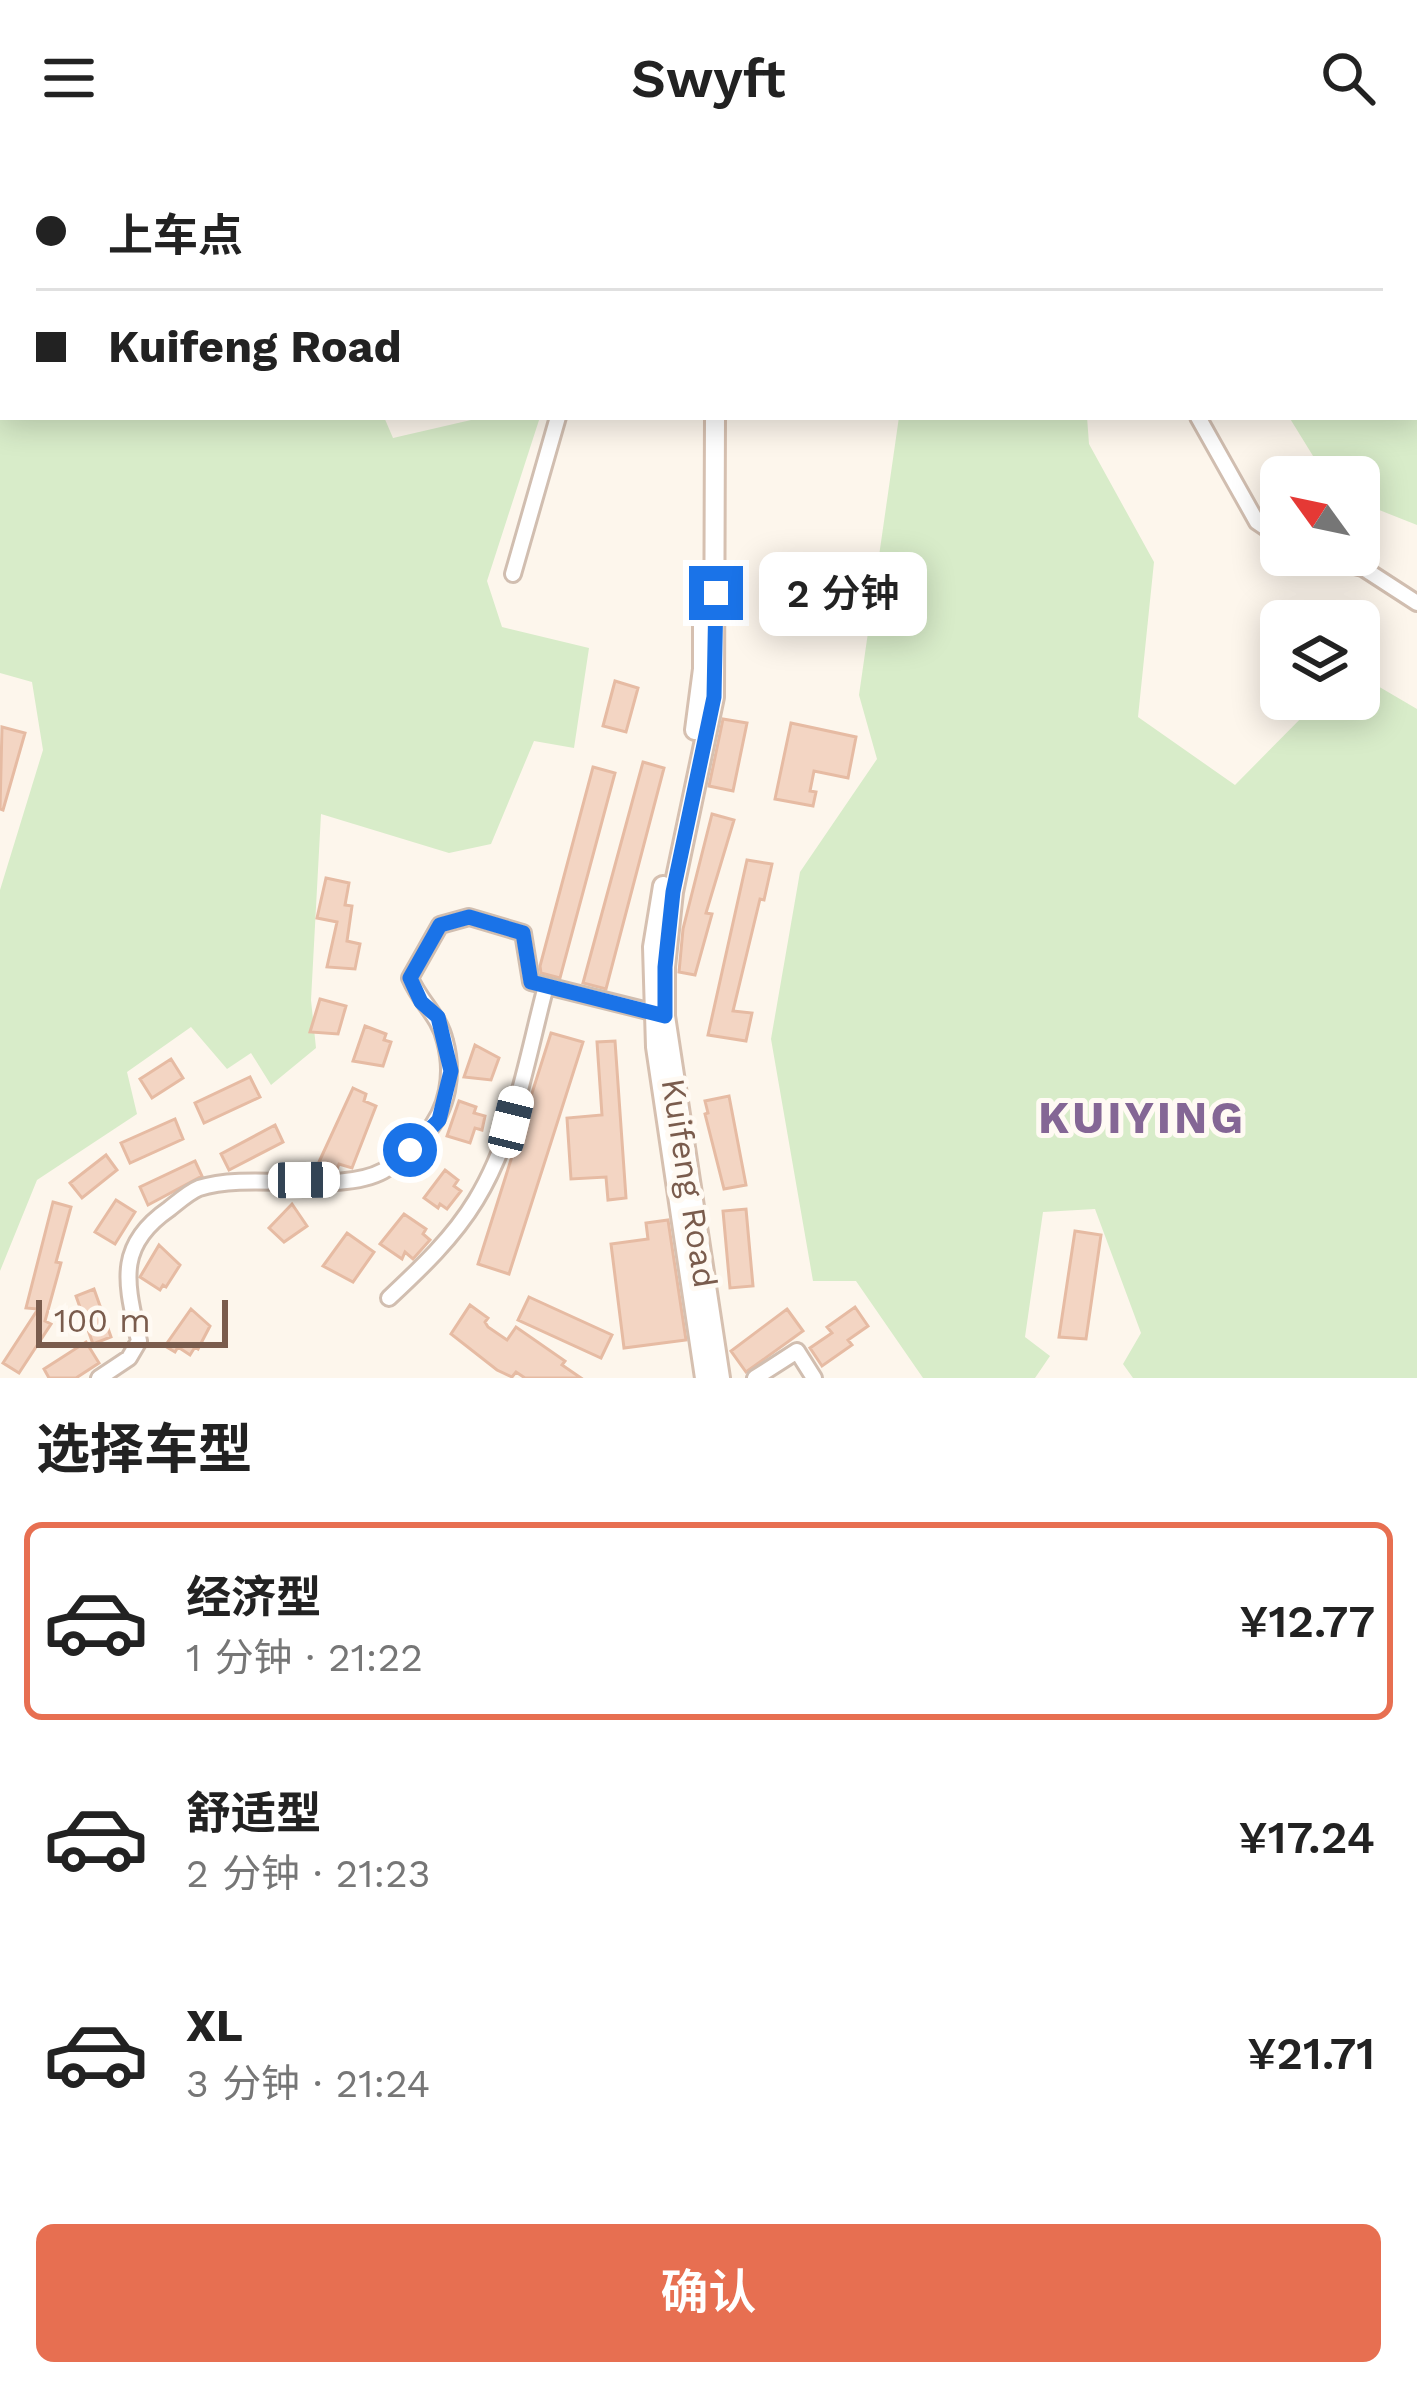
<!DOCTYPE html>
<html lang="zh">
<head>
<meta charset="utf-8">
<style>
  :root { --surface:#fff; --page:#f2f2f2; --text:#222; --muted:#767676; --line:#e0e0e0; --accent:#e76f51 }
  body { margin:0; font-family:"Work Sans","Noto Sans SC",sans-serif; background:var(--page); color:var(--text); height:100vh; display:flex; flex-direction:column; font-size:45px; white-space:nowrap }
  * { box-sizing:border-box; margin:0 }
  p { font-size:39px; color:var(--muted) }
  .icon { flex:none; width:66px; height:66px; fill:none; stroke:currentColor; stroke-width:2; stroke-linecap:round; stroke-linejoin:round }
  .map { position:relative; height:1222px; overflow:hidden }
  .drawer { display:flex; flex-direction:column; background:var(--surface); flex:1 }
  .drawer>* { flex:none }
  .hud { position:absolute; left:0px; top:0px; width:1419px; height:264px; box-shadow:0 6px 30px #0003; display:grid; align-content:center; height:264px; padding:0 36px; background:var(--surface) }
  .needle { width:78px; rotate:303deg }
  .controls { position:absolute; left:1260px; top:300px; display:grid; gap:24px }
  .controls a { display:grid; place-items:center; width:120px; height:120px; border-radius:18px; background:var(--surface); box-shadow:0 6px 30px #0003; font-size:60px }
  .scale { position:absolute; left:36px; bottom:30px; width:192px; box-sizing:border-box; padding-left:12px; border:6px solid #7a5c4d; border-top:0; font-size:33px; line-height:42px; white-space:nowrap; color:#7a5c4d; -webkit-text-stroke:9px #fffaf3; paint-order:stroke }
  .end { position:absolute; width:54px; height:54px; margin:-27px; border:15px solid #1a73e8; background:#fff; box-shadow:0 0 0 6px #fff }
  .from { border-radius:50% }
  .bubble { position:absolute; height:84px; border-radius:18px; background:var(--surface); box-shadow:0 6px 30px #0003; font-size:39px; font-weight:600; line-height:84px; text-align:center }
  .car { position:absolute; width:36px; height:72px; margin:-36px -18px; border-radius:15px; box-shadow:0 0 9px 3px #0007; background:linear-gradient(#fff 24%,#345 0 40%,#fff 0 76%,#345 0 86%,#fff 0) }
  .hud b { display:flex; align-items:center; gap:42px; height:114px; font-size:45px }
  .hud b+b { border-top:3px solid var(--line) }
  .hud i { width:30px; height:30px; background:var(--text) }
  ul { padding:0; list-style:none }
  li { display:flex; align-items:center; gap:36px; height:198px; margin:0 24px 18px; padding:0 12px; border:6px solid transparent; border-radius:18px }
  li div { flex:1 }
  li b { display:block; font-size:45px }
  li em { font-style:normal; font-weight:600 }
  li.active { border-color:var(--accent) }
  li>.icon { width:108px; height:108px; stroke-width:1.5 }
  h2 { padding:0 36px; font-size:54px; line-height:144px }
  .primary-button { display:flex; gap:24px; margin-top:auto; padding:24px 36px }
  .primary-button a { flex:1; height:138px; border-radius:18px; background:var(--accent); color:#fff; font-size:48px; font-weight:600; line-height:138px; text-align:center }
  header { display:flex; justify-content:space-between; align-items:center; height:156px; padding:0 36px; background:var(--surface); font-size:54px; font-weight:600 }
  .map>svg:first-child { display:block }
  .green { fill:#d8ecc9 }
  .building { fill:#f3d5c3; stroke:#e6bba3; stroke-width:3 }
  .lines { fill:none; stroke-linecap:round; stroke-linejoin:round }
  .street-casing { stroke:#d1beb0; stroke-width:20 }
  .secondary-casing { stroke:#d6c0b0; stroke-width:24 }
  .street { stroke:#fff; stroke-width:14 }
  .secondary { stroke:#fff; stroke-width:18 }
  .route { stroke:#1a73e8; stroke-width:15 }
  .labels { text-anchor:middle; stroke-width:10; stroke-linejoin:round; paint-order:stroke }
  .street-label { font-size:33px; fill:#7a5c4d; stroke:#fffaf3 }
  .district-label { font-size:45px; font-weight:bold; letter-spacing:3px; fill:#846695; stroke:#fffaf3 }
</style>
</head>
<body>
<header><svg class="icon" aria-label="menu" viewBox="0 0 24 24"><path d="M4 6h16M4 12h16M4 18h16"/></svg>Swyft<svg class="icon" aria-label="search" viewBox="0 0 24 24"><circle cx="10" cy="10" r="6"/><path d="M15 15l6 6"/></svg></header>
<div class="map">
<svg width="1417" height="1222" viewBox="0 0 1417 1222">
  <rect width="100%" height="100%" fill="#fdf6ec"/>
  <path class="green" d="M914,0H1417V369L1359,346V321H1326L1289,261H1416V3H914Z
    M0,92L3,261H384L393,282L484,261H540L487,425L502,471L589,492L574,592L534,585L491,688L449,697L321,658L311,844L316,892L271,929L251,897L227,913L191,871L127,916L137,958L37,1024L0,1115V734L43,594L32,526L0,517Z
    M899,261H1087L1089,288L1154,406L1138,561L1235,629L1320,543H1359V519L1417,553V1222H1133L1123,1208L1141,1177L1095,1053L1043,1056L1025,1181L1050,1200L1035,1222H923L856,1125H813L771,883L800,716L877,603L859,539Z"/>
  <path class="building" d="M615,525L638,532L626,576L603,570Z
    M723,563L747,567L733,635L709,630Z
    M791,567L856,581L848,622L814,615L810,635L816,636L813,650L775,643Z
    M2,571L25,577L3,654L0,653Z
    M643,606L664,612L606,833L583,827Z
    M593,611L615,617L560,822L541,817L540,810Z
    M712,658L734,664L706,757L712,758L695,819L679,816L683,773Z
    M747,704L772,708L764,744L760,743L733,855L752,857L746,885L708,879Z
    M326,722L349,727L345,749L352,750L347,785L360,788L355,813L327,811L337,766L317,762Z
    M320,843L346,850L338,878L310,876Z
    M365,870L386,878L384,884L391,886L383,910L353,905Z
    M551,877L583,886L509,1118L478,1108Z
    M615,885L626,1042L608,1044L606,1021L571,1023L567,962L602,959L597,886Z
    M475,889L499,902L491,924L464,921Z
    M171,903L183,922L152,942L140,923Z
    M250,921L260,941L204,967L195,947Z
    M353,932L366,938L364,945L376,950L352,1012L339,1008L337,1013L319,1006Z
    M729,940L746,1029L724,1033L705,958L708,957L705,945Z
    M459,945L476,951L474,957L485,960L482,974L475,972L470,987L447,980Z
    M175,963L183,983L130,1007L121,987Z
    M275,969L283,986L229,1014L221,998Z
    M106,999L117,1014L82,1042L70,1027Z
    M195,1005L202,1020L148,1049L140,1031Z
    M445,1014L458,1024L454,1030L461,1035L447,1053L440,1048L438,1052L424,1042Z
    M116,1044L135,1056L115,1088L95,1076Z
    M53,1046L71,1051L56,1106L61,1107L45,1165L51,1168L19,1217L3,1207L38,1153L26,1152Z
    M292,1048L307,1070L284,1086L269,1072Z
    M746,1053L753,1130L730,1132L723,1055Z
    M404,1058L426,1073L423,1078L430,1084L413,1103L405,1096L402,1103L380,1088Z
    M668,1064L686,1184L624,1192L611,1088L648,1083L646,1067Z
    M1075,1075L1101,1079L1086,1183L1059,1181Z
    M347,1077L374,1096L353,1126L323,1110Z
    M159,1089L180,1109L166,1131L163,1129L160,1134L140,1121Z
    M94,1133L111,1181L93,1188L76,1140Z
    M529,1141L612,1179L601,1202L518,1164Z
    M470,1149L488,1162L485,1166L488,1171L507,1184L516,1171L565,1205L562,1209L581,1222H525L516,1216L512,1221L497,1214L451,1178Z
    M855,1151L868,1170L848,1184L852,1189L822,1210L810,1192L832,1177L827,1171Z
    M191,1153L210,1170L198,1193L195,1191L190,1199L178,1191L175,1196L165,1190Z
    M787,1153L803,1175L746,1216L731,1195Z
    M86,1186L99,1207L76,1222H49L44,1213Z"/>
  <g class="lines">
    <g class="street-casing">
      <path id="street" d="M380,3V0
        M580,3L581,0
        M1198,261L1257,366L1281,382
        M1308,399L1363,412L1417,447
        M513,418L558,261
        M389,1142C421,1112 453,1082 476,1044C515,980 527,901 546,830
        M99,1222L129,1202L139,1185C127,1129 114,1091 169,1053C178,1046 189,1036 199,1032C250,1015 339,1039 383,1015C399,1006 413,992 425,979C448,953 454,918 445,885C439,859 420,846 410,822L440,769L469,761L523,777L531,826L660,858
        M755,1222L797,1195L814,1222"/>
    </g>
    <g class="secondary-casing">
      <path id="secondary" d="M714,0V3
        M715,261L714,541L673,736L665,811V860L720,1222
        M695,574L703,513V434
        M663,730L653,791L656,891L705,1222"/>
    </g>
    <use href="#street" class="street"/>
    <use href="#secondary" class="secondary"/>
  </g>
  <g class="lines">
    <path class="route" d="M410,994L439,964L451,915L438,861L421,846L410,822L440,769L469,761L523,777L531,826L665,860V811L673,736L714,541L716,437"/>
  </g>
  <g class="labels">
    <g class="street-label">
      <text transform="translate(690 1027) rotate(81)" y="12">Kuifeng Road</text>
    </g>
    <g class="district-label">
      <text x="1142" y="977">KUIYING</text>
    </g>
  </g>
</svg>
<div class="controls">
<a><svg class="needle" viewBox="-14 -14 28 28"><path d="M0-13l5 13h-10z" fill="#e53935"/><path d="M0 13l5-13h-10z" fill="#767676"/></svg></a>
<a><svg class="icon" aria-label="layers" viewBox="0 0 24 24"><path d="M12 4l9 5-9 5-9-5zM3 14l9 5 9-5"/></svg></a>
</div>
<div class="scale">100 m</div>
<i class="end from" style="left:410px;top:994px"></i>
<i class="end" style="left:716px;top:437px"></i>
<div class="bubble" style="left:759px;top:396px;width:168px">2 分钟</div>
<i class="car" style="left:511px;top:966px;rotate:14deg"></i>
<i class="car" style="left:304px;top:1024px;rotate:89deg"></i>
<div class="hud">
<b><i class="from"></i>上车点</b>
<b><i></i>Kuifeng Road</b>
</div>
</div>
<section class="drawer">
<h2>选择车型</h2>
<ul>
<li class="active"><svg class="icon" aria-label="car" viewBox="0 0 24 24"><path d="M5 17H2v-5l4-1 3-4h7l3 4 3 1v5h-3M9 17h6M6 11h13"/><circle cx="7" cy="17" r="2"/><circle cx="17" cy="17" r="2"/></svg><div><b>经济型</b><p>1 分钟 · 21:22</p></div><em>¥12.77</em></li>
<li><svg class="icon" aria-label="car" viewBox="0 0 24 24"><path d="M5 17H2v-5l4-1 3-4h7l3 4 3 1v5h-3M9 17h6M6 11h13"/><circle cx="7" cy="17" r="2"/><circle cx="17" cy="17" r="2"/></svg><div><b>舒适型</b><p>2 分钟 · 21:23</p></div><em>¥17.24</em></li>
<li><svg class="icon" aria-label="car" viewBox="0 0 24 24"><path d="M5 17H2v-5l4-1 3-4h7l3 4 3 1v5h-3M9 17h6M6 11h13"/><circle cx="7" cy="17" r="2"/><circle cx="17" cy="17" r="2"/></svg><div><b>XL</b><p>3 分钟 · 21:24</p></div><em>¥21.71</em></li>
</ul>
<div class="primary-button"><a>确认</a></div>
</section>
</body>
</html>
